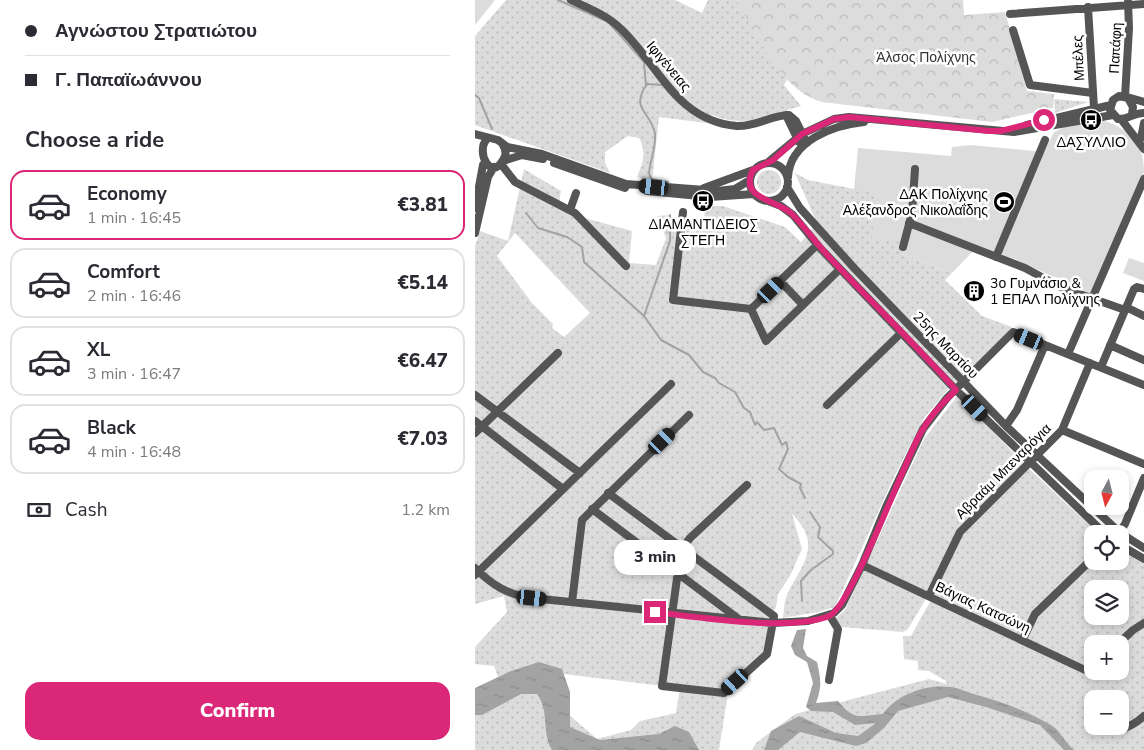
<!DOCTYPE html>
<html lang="en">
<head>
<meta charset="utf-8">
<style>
  :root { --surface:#fff; --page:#f2f2f3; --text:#2b2b33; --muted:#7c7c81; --line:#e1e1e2; --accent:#db2777 }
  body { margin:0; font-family:"Nunito Sans",sans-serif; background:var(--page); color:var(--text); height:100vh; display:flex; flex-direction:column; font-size:19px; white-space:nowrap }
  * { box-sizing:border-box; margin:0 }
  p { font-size:16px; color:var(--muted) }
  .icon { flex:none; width:28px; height:28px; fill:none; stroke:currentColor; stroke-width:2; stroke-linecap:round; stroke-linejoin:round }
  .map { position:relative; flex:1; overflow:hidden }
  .panel { display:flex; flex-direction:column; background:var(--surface); width:475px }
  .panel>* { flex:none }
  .top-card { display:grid; align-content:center; height:110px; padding:0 25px; background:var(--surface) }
  .needle { width:32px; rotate:187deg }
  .fabs { position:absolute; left:609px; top:470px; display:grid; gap:10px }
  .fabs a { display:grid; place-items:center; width:45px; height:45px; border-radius:10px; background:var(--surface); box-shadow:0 2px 8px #0003; font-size:25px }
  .end { position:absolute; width:22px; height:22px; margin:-11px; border:6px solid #db2777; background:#fff; box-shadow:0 0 0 2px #fff }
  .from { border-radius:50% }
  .bubble { position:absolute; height:35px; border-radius:15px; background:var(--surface); box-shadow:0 2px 8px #0003; font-size:16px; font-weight:800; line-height:35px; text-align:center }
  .car { position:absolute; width:15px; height:30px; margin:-15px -8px; border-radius:6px; box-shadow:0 0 4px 1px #0007; background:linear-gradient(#222 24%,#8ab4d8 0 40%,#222 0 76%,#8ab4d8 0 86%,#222 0) }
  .top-card b { display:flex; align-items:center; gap:18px; height:48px; font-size:19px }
  .top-card b+b { border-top:1px solid var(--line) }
  .top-card i { width:12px; height:12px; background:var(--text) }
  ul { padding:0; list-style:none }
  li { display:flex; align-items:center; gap:15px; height:70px; margin:0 10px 8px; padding:0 15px; border:2px solid var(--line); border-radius:15px }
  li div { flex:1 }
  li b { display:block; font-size:19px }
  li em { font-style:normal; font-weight:800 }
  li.active { border-color:var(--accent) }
  li>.icon { width:45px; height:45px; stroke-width:1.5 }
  h2 { padding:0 25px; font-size:22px; line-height:60px }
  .pay { display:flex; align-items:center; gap:12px; height:55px; padding:0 25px; font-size:19px }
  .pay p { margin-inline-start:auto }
  .button { display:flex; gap:10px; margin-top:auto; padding:10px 25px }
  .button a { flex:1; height:58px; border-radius:15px; background:var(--accent); color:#fff; font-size:20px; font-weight:800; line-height:58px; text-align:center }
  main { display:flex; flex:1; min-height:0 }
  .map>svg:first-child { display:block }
  .grass { fill:url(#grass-dots); fill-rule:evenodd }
  .forest { fill:url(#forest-crowns) }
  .garden { fill:#dcdcdc }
  .water { fill:url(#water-ripples) }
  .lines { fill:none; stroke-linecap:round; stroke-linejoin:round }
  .stream { stroke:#a3a3a3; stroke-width:2 }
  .minor { stroke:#555; stroke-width:8 }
  .route { stroke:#db2777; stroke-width:6 }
  .labels { text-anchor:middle; stroke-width:5; stroke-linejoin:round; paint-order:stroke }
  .street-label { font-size:14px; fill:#000; stroke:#fff }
  .park-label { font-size:14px; fill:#333; stroke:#fff }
  .poi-label { font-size:14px; fill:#000; stroke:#fff }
</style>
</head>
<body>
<main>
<section class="panel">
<div class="top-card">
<b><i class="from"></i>Αγνώστου Στρατιώτου</b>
<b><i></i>Γ. Παπαϊωάννου</b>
</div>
<h2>Choose a ride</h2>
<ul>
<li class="active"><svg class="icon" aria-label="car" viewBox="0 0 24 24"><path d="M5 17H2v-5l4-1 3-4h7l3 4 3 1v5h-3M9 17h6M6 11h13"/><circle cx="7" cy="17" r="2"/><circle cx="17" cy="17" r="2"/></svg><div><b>Economy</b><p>1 min · 16:45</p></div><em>€3.81</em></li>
<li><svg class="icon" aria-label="car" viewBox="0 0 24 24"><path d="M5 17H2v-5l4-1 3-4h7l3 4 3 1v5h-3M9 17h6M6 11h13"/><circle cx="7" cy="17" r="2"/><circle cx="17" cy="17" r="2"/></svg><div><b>Comfort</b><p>2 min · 16:46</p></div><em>€5.14</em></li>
<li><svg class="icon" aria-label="car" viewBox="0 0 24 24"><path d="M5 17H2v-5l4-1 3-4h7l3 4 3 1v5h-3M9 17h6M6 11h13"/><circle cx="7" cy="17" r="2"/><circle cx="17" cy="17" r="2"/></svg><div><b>XL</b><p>3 min · 16:47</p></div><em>€6.47</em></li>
<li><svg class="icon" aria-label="car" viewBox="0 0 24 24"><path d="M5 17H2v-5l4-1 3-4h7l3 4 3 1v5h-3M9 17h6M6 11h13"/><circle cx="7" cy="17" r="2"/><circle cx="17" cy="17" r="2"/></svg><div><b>Black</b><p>4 min · 16:48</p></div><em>€7.03</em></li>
</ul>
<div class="pay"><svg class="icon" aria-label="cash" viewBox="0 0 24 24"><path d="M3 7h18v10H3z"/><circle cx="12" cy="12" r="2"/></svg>Cash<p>1.2 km</p></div>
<div class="button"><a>Confirm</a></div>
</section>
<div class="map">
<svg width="669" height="750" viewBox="0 0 669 750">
  <defs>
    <pattern id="grass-dots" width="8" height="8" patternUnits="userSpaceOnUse" patternTransform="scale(1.25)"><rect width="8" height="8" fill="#dcdcdc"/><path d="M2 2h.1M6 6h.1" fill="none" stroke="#bbb" stroke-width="1.8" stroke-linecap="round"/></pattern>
    <pattern id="forest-crowns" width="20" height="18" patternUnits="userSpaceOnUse" patternTransform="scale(1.25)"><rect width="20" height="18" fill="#dcdcdc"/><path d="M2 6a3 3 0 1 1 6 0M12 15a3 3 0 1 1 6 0" fill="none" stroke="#bbb"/></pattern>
    <pattern id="water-ripples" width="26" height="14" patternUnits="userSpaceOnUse" patternTransform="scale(1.25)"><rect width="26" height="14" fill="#a3a3a3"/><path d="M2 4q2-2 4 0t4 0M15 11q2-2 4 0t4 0" fill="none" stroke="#8b8b8b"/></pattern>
  </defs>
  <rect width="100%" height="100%" fill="#fff"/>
  <path class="grass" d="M31,0H200L227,13L233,0H261L312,80L309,85L326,106C292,115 272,129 237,115L231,123L184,117L177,181L162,177C168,162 172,153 164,138L153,136L130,152V163L135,173L0,125V36Z
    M579,99L613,102L580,113Z
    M49,169L86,191C83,202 86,208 95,214L157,231L154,263L181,265L191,238L182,216L195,215L201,223L227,227L231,206H248L310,227L326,242L342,223L320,173L333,180L395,192L401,197L424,241L427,243V254L477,273L470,280L507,316L537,327L489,377L475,387L449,418L420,475L360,607L343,612L308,618C309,611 309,602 312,595C326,565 349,546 317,514L327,549L315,576L303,594L301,607L295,618L292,654L253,693L244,750H0V694L27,687L19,666L0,664V647L32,612L29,596L0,604V246L5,231L33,241ZM40,233L115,313L89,337L77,328L78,324L57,303L22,256ZM80,673L205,688L201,713L165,721L156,730L122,739L93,714Z
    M282 182a12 12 0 1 1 24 0a12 12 0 1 1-24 0Z
    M483,395L547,462L624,534H618V561H645V550L669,564V750H277L281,743L320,714L454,679L472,684L471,681L454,671L443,670V661L429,659L428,636H436L456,600L541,636L455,592L433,629L428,632L367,627L360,619L370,610L449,439ZM618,589H645V616H618ZM618,644H645V671H618ZM618,699H645V726H618Z"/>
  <path class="forest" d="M261,0H488L489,15L530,12L552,91L579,94L578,108L517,122L347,102C304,89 283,36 261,0Z"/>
  <path class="garden" d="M0,0H20L0,25Z
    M628,120C655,130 669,142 669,172L618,295L542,260L503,246L477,273L427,254L424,250L427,243L423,241L397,239L400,197L395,192L379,190L383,148L476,156L477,147L496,145L569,152L579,132L589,127Z
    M654,258L669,263V281L648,273Z"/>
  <path class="water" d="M331,629L328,648L332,656L342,662C346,680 347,686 341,703L363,701C379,721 384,716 408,714C422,694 451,684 476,687C485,688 493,693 502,695C528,702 552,711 576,725C585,730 590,743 599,750H589L565,725L511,707L473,697L423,711L409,728L391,743L381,746L325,732L303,750H289L296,731L324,716L361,733L383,736L401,723L380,725L358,712L336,711L331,707L338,683L332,662L320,655L316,646L322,630Z
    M64,662L87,669L95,692V727L125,740L184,734L200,726L214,732L224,750H77C66,731 75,712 62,694H46L7,715H0V688L36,671Z"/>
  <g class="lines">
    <path class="stream" d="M83,0L129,20
      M135,24L169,62L171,86
      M187,85L172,84C154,110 177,112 180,134C181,149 175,160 174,173L176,179L193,182
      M0,95L4,98L17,129
      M51,213L63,228L92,237L107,247L109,262L169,316L186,340L214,355L228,372L240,378L244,383L260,392L269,408L275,412L280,425L282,422L289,430L299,428L307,445L311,442L313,449L304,469L313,477L326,484L325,488L330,498
      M169,316L195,241V215
      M327,601L326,581L336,570L358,554V551L343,537L345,527L335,512"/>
    <path class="minor" d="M96,0C113,8 132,15 146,29C184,65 201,121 262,126C281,127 297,115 314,115L321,121L332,143
      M613,7L619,108
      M535,14L669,4
      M538,30L555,85L618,93
      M650,97L654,28L653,2
      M652,97L669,102
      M657,114L658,107L653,98L644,96L638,100L635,110L643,119C653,120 657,113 669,113
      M311,115L324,142
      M646,119L669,149
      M552,125L636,105
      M0,134L23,140L32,147L67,154L151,184L243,191L260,189L275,180
      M666,138L669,123
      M12,139C0,151 16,182 28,160C32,155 31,150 28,145
      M28,161L47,155L68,159
      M275 182a19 19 0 1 1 38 0a19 19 0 1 1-38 0Z
      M79,163L150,188
      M292,163L327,134L359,119L374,117L539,132L638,115
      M26,164L40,182L100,213L151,266
      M313,177C315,141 358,125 389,122
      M312,187L325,208L380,269L531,426L644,532L669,548
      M229,188L278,170
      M172,191L235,197L279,194
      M293,201L306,206L318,215L345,248L481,390L630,534
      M0,208L8,165
      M95,210L101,193
      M208,212L198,300L276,309
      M434,223L550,268L585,287L650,310
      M0,233L13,177L19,167
      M428,247L437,213L440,169
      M521,257L570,140
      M305,281L328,305
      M651,307L669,316
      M276,309L291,341L365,269
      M276,309L342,245
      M635,345L669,360
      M593,354L669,179
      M626,367L659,289L662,287L669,289
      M0,395L105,473
      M352,405L426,333
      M0,421L88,489
      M531,426L542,410L570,345
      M587,430L669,464
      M0,433L83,353
      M133,493L299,616L292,654L249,693L187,686L206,550L215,538L272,485
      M117,509L265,620
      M643,534L650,524L669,478
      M645,545L669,559
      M387,565L610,670L618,667
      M0,568C17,585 33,595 57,598L298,623L333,621L359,613L367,605L387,565L411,507L448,429L472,398L538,332L669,385
      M0,575L196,384
      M454,596L485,532L587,430L615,363
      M97,602L107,520L214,415
      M548,639L560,614L618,558
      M643,644L658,630L669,623
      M354,680L363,629L355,616
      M623,730C642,731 654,730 669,716"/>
  </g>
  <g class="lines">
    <path class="route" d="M180,612C223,617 315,632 354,616C376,607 428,465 445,434C454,417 467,403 481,390C441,345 398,304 357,260C343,246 331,228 317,214C303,200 263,199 278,170L298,160L327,134L359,119L374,117L514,131H526L569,120"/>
  </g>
  <defs>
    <g id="bus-disc" transform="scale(1.125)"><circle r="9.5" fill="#000" stroke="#fff"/><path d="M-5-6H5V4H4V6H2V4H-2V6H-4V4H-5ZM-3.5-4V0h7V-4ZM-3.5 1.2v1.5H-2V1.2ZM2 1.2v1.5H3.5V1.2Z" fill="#fff"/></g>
    <g id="stadium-disc" transform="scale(1.125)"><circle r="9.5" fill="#000" stroke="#fff"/><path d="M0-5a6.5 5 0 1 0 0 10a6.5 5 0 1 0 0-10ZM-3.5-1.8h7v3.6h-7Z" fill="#fff"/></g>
    <g id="building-disc" transform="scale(1.125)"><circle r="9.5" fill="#000" stroke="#fff"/><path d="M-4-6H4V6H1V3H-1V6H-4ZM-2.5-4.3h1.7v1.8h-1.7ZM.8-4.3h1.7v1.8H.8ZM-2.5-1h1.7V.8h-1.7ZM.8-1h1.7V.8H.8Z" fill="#fff"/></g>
  </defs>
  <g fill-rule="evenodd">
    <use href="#bus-disc" x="616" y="120"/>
    <use href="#bus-disc" x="228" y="201"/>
    <use href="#stadium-disc" x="529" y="202"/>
    <use href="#building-disc" x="499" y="291"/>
  </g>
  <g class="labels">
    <g class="street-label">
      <text transform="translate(640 48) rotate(-87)" y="5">Παπάφη</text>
      <text transform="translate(603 58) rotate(-93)" y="5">Μπέλες</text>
      <text transform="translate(194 66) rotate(50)" y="5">Ιφιγένειας</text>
      <text transform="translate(471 345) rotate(46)" y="5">25ης Μαρτίου</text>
      <text transform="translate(528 471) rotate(-45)" y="5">Αβραάμ Μπεναρόγια</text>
      <text transform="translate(508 607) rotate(25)" y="5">Βάγιας Κατσώνη</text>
    </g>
    <g class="park-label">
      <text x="451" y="62">Άλσος Πολίχνης</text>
    </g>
    <g class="poi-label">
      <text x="616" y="147">ΔΑΣΥΛΛΙΟ</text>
      <text x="513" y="199" text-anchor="end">ΔΑΚ Πολίχνης<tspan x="513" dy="16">Αλέξανδρος Νικολαΐδης</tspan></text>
      <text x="228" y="229">ΔΙΑΜΑΝΤΙΔΕΙΟΣ<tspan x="228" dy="16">ΣΤΕΓΗ</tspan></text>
      <text x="515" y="288" text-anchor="start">3ο Γυμνάσιο &amp;<tspan x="515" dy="16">1 ΕΠΑΛ Πολίχνης</tspan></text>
    </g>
  </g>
</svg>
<div class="fabs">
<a><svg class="needle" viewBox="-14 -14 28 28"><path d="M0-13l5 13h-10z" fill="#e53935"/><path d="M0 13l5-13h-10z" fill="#7c7c81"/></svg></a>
<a><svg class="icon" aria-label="locate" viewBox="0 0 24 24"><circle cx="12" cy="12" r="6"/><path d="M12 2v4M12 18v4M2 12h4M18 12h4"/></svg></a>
<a><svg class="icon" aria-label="layers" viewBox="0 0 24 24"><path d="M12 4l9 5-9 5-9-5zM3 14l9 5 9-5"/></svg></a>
<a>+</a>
<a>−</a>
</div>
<i class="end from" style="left:569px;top:120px"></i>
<i class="end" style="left:180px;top:612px"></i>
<div class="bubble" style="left:139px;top:540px;width:82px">3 min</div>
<i class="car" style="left:179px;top:187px;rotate:276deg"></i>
<i class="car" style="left:296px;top:290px;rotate:46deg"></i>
<i class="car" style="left:554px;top:339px;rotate:292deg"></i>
<i class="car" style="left:500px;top:408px;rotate:136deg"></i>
<i class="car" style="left:187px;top:441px;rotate:46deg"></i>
<i class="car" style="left:57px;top:598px;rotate:96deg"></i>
<i class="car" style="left:260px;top:682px;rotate:228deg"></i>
</div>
</main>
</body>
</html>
